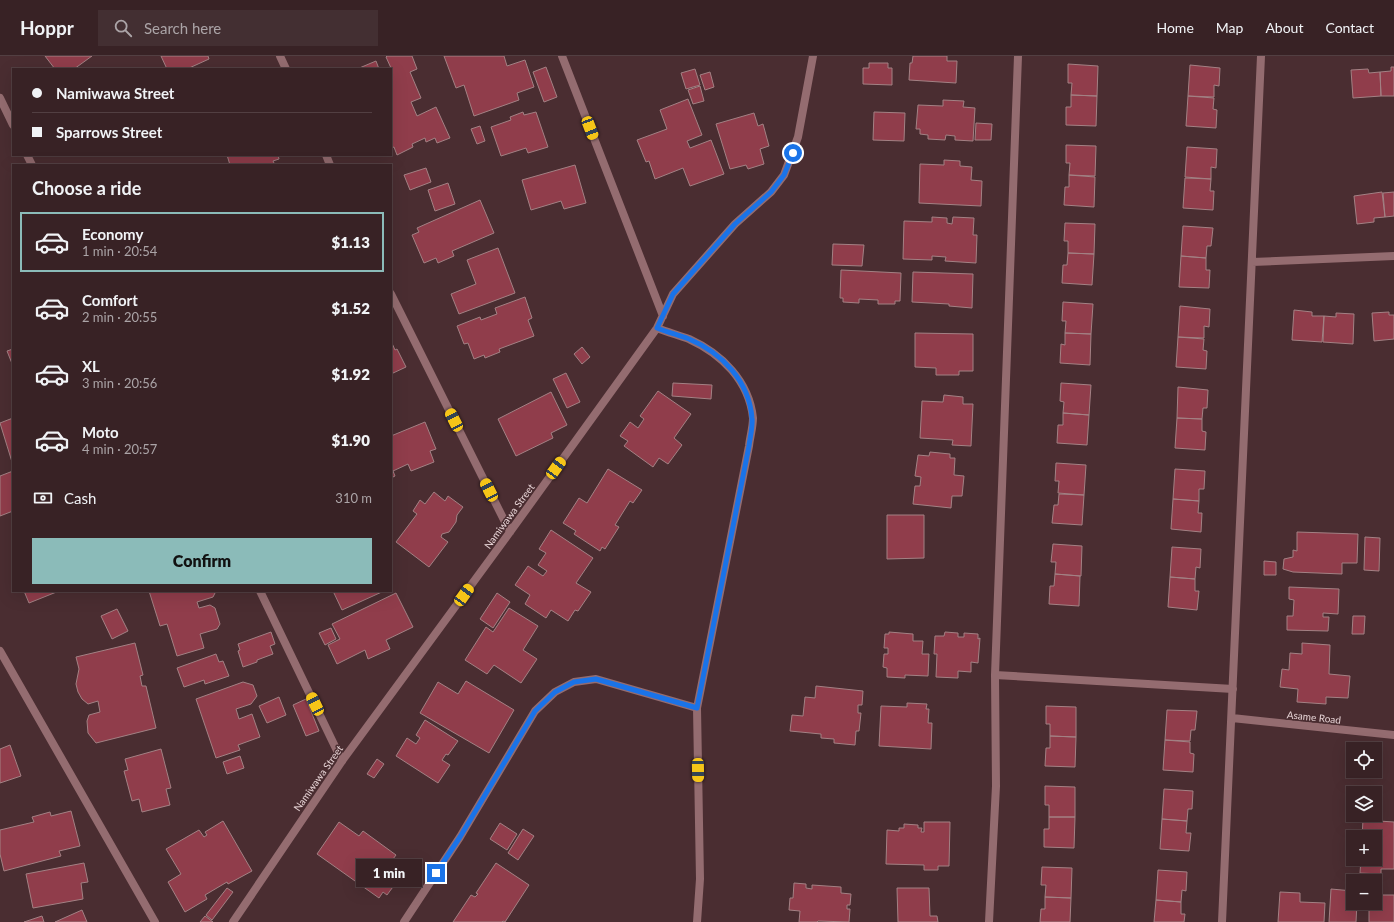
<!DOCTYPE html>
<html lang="en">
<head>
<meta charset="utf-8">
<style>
  :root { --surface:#382225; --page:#432f32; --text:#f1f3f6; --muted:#aba4a7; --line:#523f42; --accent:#8bbbb9 }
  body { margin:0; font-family:Lato,sans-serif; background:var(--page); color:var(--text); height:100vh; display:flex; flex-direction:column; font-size:15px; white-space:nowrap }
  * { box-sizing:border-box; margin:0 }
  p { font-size:13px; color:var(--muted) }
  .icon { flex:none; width:22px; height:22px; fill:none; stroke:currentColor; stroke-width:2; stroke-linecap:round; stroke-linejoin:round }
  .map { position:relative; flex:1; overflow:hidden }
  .drawer { position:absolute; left:12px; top:108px; width:380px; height:428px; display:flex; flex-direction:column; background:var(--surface); border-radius:0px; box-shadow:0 4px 16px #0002,0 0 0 1px var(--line) }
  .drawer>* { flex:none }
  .hud { position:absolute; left:12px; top:12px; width:380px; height:88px; border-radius:0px; box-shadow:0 4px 16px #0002,0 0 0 1px var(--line); display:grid; align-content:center; height:88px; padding:0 20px; background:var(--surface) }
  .controls { position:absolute; left:1346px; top:686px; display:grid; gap:8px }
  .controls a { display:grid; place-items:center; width:36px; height:36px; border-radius:0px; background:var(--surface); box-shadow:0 4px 16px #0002,0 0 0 1px var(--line); font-size:20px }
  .end { position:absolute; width:18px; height:18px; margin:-9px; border:5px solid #1a73e8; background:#fff; box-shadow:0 0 0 2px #fff }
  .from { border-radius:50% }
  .bubble { position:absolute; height:28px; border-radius:0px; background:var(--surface); box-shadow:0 4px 16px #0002,0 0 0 1px var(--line); font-size:13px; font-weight:800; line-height:28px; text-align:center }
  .car { position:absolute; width:12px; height:24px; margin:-12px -6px; border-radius:5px; box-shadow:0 0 3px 1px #0007; background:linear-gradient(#f5c518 24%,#345 0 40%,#f5c518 0 76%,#345 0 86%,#f5c518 0) }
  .hud b { display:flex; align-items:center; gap:14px; height:38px; font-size:15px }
  .hud b+b { border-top:1px solid var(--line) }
  .hud i { width:10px; height:10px; background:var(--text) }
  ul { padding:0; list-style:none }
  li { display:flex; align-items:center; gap:12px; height:60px; margin:0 8px 6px; padding:0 12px; border:2px solid transparent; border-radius:0px }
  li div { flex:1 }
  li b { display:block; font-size:15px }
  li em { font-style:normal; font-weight:800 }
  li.active { border-color:var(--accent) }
  li>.icon { width:36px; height:36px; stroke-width:1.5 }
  h2 { padding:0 20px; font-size:18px; line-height:48px }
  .pay { display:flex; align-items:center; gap:10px; height:44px; padding:0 20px; font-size:15px }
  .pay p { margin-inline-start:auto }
  .primary-button { display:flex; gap:8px; margin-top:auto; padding:8px 20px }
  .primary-button a { flex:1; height:46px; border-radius:0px; background:var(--accent); color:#111; font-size:16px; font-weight:800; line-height:46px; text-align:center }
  header { display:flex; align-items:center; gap:24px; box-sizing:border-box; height:56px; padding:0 20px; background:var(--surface); border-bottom:1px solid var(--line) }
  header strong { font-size:19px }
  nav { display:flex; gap:22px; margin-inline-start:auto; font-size:14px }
  .search { width:280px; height:36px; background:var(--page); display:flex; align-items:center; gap:10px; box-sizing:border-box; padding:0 14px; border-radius:0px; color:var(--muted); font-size:15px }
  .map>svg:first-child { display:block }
  .building { fill:#903d4b; stroke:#a38184 }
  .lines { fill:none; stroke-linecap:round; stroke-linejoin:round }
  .street { stroke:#946c70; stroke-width:8 }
  .route { stroke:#1a73e8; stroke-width:5 }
  .labels { text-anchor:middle; stroke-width:3; stroke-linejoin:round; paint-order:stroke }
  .street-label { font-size:10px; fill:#e6d3d5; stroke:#4a2d31 }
</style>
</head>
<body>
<header>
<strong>Hoppr</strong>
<div class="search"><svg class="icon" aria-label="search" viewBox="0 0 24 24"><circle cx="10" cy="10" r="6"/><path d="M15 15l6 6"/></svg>Search here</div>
<nav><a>Home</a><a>Map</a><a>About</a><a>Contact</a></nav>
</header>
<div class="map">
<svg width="1394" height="866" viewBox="0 0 1394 866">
  <rect width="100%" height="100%" fill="#4a2d31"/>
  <path class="building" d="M45,0H92L74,13H55Z
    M161,0H208L209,3L187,13H167Z
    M387,0H412L417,13L410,16L421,42L411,46L417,60L436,51L450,82L437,87L435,82L426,86L425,82L412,88L413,91L397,99L394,91L391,92V13H388L391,12L386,1Z
    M444,0H504L507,10L525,4L534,31L517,37L519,44L474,60L464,29L456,32Z
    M913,0H947V5H957L956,27L909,24L910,7H912Z
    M376,5L379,13H357Z
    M869,7H888V12H892V29L863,28V12H869Z
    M1068,8L1098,10L1097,40L1071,39L1072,27H1068Z
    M1190,9L1220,12L1219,30L1214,29V41L1188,40Z
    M546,11L557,41L544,46L533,16Z
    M1391,11H1394V40H1381L1380,16L1391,15Z
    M695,13L700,29L686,33L681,17Z
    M1368,13L1369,17L1380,16L1381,40L1353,42L1351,14Z
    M710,16L714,31L705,34L700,19Z
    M700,30L704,45L693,48L688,34Z
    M1071,39L1097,40L1096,70L1066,69V51H1071Z
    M1188,40L1214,42L1213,53L1217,54L1216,72L1186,70Z
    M688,43L702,79L687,85L690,92L711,84L724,118L690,130L683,112L655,123L649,105L646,106L637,84L667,73L660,54Z
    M943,44L964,45L963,51L975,52L973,85L955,84V80L946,79L945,84L928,83V79L920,78V73H916L918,49L943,50Z
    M523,56L524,59L536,56L548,91L528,97L526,92L501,100L491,71L511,64L510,61Z
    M874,56L905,57L904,85L873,84Z
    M754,57L758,70L763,68L769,90L760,93L764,108L748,113L746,109L730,113L716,68Z
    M976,67L992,68L991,84H975Z
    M480,70L485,85L477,88L471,73Z
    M1066,89L1096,90L1095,120L1069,119L1070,107H1066Z
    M1187,91L1217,93L1216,112L1211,111V123L1185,121Z
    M227,99H278L279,103L273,105L275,109H230Z
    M944,104L960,105V110L972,111L971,124L982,125L981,150L919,147L920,108L944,109Z
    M575,109L586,147L564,153L561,145L531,154L522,124Z
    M426,112L431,126L410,134L404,119Z
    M1069,119L1095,121L1094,151L1064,149L1065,131H1069Z
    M1185,122L1211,123L1210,135H1214L1213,154L1183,152Z
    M448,127L455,148L435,155L428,134Z
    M1382,136L1385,161L1374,162V166L1357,168L1354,140Z
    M1394,136V160L1385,161L1383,137Z
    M480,144L494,177L452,195L454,200L438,207L436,202L424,207L412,179L419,176L417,172Z
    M932,161L947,162V167L952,168L953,161L974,162L973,179H977L976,207L945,205L946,201L932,200V204L903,203L904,165L932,166Z
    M1065,167L1095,168L1094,198L1068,197V185H1064Z
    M1183,170L1213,172L1211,190H1207L1206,202L1181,200Z
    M833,188L864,189L862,210L832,209Z
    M498,192L515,237L459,258L451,238L476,228L467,204Z
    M1068,197L1094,198L1092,229L1062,227L1063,209H1067Z
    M1181,200L1206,202V214H1210L1209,232L1179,231Z
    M841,214L901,217L900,245H895V248H878V244L859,243V247L843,246V242H840Z
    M913,216L973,218L972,252L949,250V248L912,246Z
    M525,241L532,262L528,264L534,280L499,293L500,296L485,302L484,299L474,303L468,287L464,288L457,270L480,261L481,264L497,258L495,252Z
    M1063,246L1093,248L1091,278L1065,277L1066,265H1062Z
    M1180,250L1210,253L1209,271L1204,270V282L1178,281Z
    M1294,254L1312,256V260H1324L1322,286L1292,284Z
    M1389,256V259H1394V283L1374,285L1372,257Z
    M1336,257L1354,258L1353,288L1323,286L1324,260L1336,261Z
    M915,277L973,278V315H959V319H936V312L915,311Z
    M1065,277L1091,278L1090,309L1060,307L1061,288L1065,289Z
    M1178,281L1204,283L1203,294L1207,295L1206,313L1176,311Z
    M391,285L395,294L397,293L406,311L391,318Z
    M582,291L590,301L582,308L574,298Z
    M13,293V310L7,295Z
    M566,317L580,346L567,352L553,323Z
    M673,327L712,329L711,343L672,340Z
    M1061,327L1091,329L1089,359L1063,357L1064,346L1060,345Z
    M1178,331L1208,334L1207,352H1203L1202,363L1177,362Z
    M658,335L691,358L674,382L682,389L668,408L659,402L653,411L624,390L628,385L620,380L630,366L638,372L644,363L640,360Z
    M551,336L567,369L551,377L553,382L516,400L498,363Z
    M944,339L963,341V348H973L971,390L952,389L953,384L920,382L922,345L943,346Z
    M1063,357L1089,359L1087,389L1057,387L1058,369H1063Z
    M13,362V406H12L0,367Z
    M1177,362L1202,363V375L1206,376L1205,394L1175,392Z
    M425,366L436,393L430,395L434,406L411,415L408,408L393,415L395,420L391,422V380Z
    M930,396L950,398V402H955L954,419L964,420L962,440H952L951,452L913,448L915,430H920L921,421L915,420L918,399L929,400Z
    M1056,407L1086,409L1084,439L1058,437L1059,425H1055Z
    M608,413L642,434L633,447L630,445L615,469L619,471L605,493L602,491L600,495L574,478L576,475L563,467L579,442L587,447Z
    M1175,413L1205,415L1204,433H1199V445L1173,443Z
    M13,415V455L0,460V420Z
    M434,436L445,445L448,440L463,451L457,459L456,466L449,476L442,478L441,481L448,486L429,511L396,486L417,458L413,455L420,444L425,448Z
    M1059,438L1084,439L1082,469L1052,467L1054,449H1058Z
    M1173,443L1199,445L1198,457H1202L1201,476L1171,473Z
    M887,459H924V502L887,503Z
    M551,474L593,502L576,527L591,536L578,555L575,554L568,565L551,554L546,562L525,548L530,539L515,529L528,510L543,520L547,515L538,509L546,497L539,493Z
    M1297,476L1358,478L1357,507H1342V518L1293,516L1283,513L1284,503L1293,501V494L1297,495Z
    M1365,481L1380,482L1379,515L1364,514Z
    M1053,488L1082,490L1081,520L1055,518L1056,506H1051Z
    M1172,491L1201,493L1200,512L1196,511L1195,523L1170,521Z
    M1264,505L1276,506V519H1264Z
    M1055,518L1080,520L1079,550L1049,548L1050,530H1054Z
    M1170,521L1195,523V535H1199L1197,554L1168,551Z
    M1289,531L1339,533L1338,558L1323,557V561H1329L1328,575L1287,574V560H1293L1294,544L1289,543Z
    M24,535H59L29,547Z
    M149,535H216L213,541L197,546L199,552L210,549L215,552L220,568L217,573L200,578L204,592L177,600L167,568L160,570Z
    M333,535H384L342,554Z
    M396,537L413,571L386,584L390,593L368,603L365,594L337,608L328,589L340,583L332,568Z
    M497,537L510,546L493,572L480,563Z
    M509,552L538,570L523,594L537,603L521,627L494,609L487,618L465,604L486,571L493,576Z
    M117,553L128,575L112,583L101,560Z
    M1353,560H1365L1364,578H1352Z
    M331,572L336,583L325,589L319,577Z
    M271,576L275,588L270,590L273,598L257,604V606L243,611L238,595L240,594L238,588Z
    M889,576L913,578V585H923L922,598H929L928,620L905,619V622L887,621V612L883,611L884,598H888V592H884L885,578H889Z
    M945,576L958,577V581H964V577L978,578V583L980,582L978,607L971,606V616L958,615V622L936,621L937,598H934L935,580H944Z
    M135,587L143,619L140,620L142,630H146L156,672L96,687L88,677L87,665L89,659L100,656L98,645L88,648L82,643L78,636L76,628L79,613L76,601Z
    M1302,587L1330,589L1329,618L1350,620L1348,642L1326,641V648L1297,646L1298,633L1280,631L1282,613L1289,614L1290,597L1302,598Z
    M216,598L219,606L223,605L229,620L205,628L204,624L184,631L177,612Z
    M466,625L514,654L489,697L420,657L438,626L458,638Z
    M243,626L253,629L257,640L251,648L236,653L239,663L252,658L260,681L238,689L240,694L216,702L196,643Z
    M816,630L863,635L862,649H858V657H861L859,675H856L855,689L834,687V683L821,682V678L790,675L792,659L803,660L805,641L815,642Z
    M279,641L286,659L267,667L259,650Z
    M306,643L319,675L306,680L293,649Z
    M907,647L927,648L926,653H929L928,667H932L931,693L879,690L881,650L907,651Z
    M1046,650L1076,651V681L1050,680V668H1046Z
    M1167,654L1197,655L1195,674H1191L1190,685L1165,684Z
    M425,664L458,685L448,699L446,698L442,704L450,709L438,727L396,700L407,682L416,688L420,682L416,679Z
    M1050,680L1076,681L1075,711L1045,710L1046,692H1050Z
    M1165,684L1190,686V697L1194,698L1193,716L1163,714Z
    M10,689L21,720L0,727V693Z
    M161,693L171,732L166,733L170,749L142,756L139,743L132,745L124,715L128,714L125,703Z
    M240,700L244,712L227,718L223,706Z
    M377,703L384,708L374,722L367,718Z
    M1045,730L1075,731V761H1049V749H1045Z
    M1164,733L1193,735L1192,753H1188L1187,765L1162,763Z
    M71,755L80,790L59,795L61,800L4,815L0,798V774L34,766L32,761L50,756L51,760Z
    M1049,761H1075L1074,792L1044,791V773H1049Z
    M1162,763L1187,765L1186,777H1191L1189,795L1160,793Z
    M1363,764L1394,766V813H1381V818L1360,817L1361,803H1375V781H1362Z
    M223,765L252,815L228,828L227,826L205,839L207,843L185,856L168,826L181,818L166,793L199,774L204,781L207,779L205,776Z
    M339,766L359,780L363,775L396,799L393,803L400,808L392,820L398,824L387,839L383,836L379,842L317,798Z
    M924,766H950L949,810H938V814H924V809L886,808L887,774L899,775V772H904V768L918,769V772H922L921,776H924Z
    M500,767L517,778L507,794L490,783Z
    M523,773L534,780L518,804L508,797Z
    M84,807L88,826L81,827L83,843L33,852L26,818Z
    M496,807L529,829L505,866L503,865L502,866H453L471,839L475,841L478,838L476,837Z
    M1042,811L1072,812L1071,842L1045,841L1046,829H1041Z
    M1158,814L1187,816L1186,835L1182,834L1181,846L1156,844Z
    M794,827L806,828V832L812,833V829L841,831V837L851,838L850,849H847V853H850L849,866L818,865L817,866H799L800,855L789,854L790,842H793Z
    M227,832L233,836L212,864L206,859Z
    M897,832H929L930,860H937L938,866H898Z
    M1331,833L1353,835V847H1357L1356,866H1329Z
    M1280,836L1300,837V846L1325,847L1324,866H1278Z
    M1375,839H1394V866H1369V847H1375Z
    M1045,841L1071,842L1070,866H1040L1041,853H1045Z
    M1156,844L1181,846V858H1185L1184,866H1154Z
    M82,854L87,866H55Z
    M42,860L44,866H24Z
    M205,860L213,866H200Z"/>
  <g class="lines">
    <path class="street" d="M280,0L286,13
      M562,0L663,260
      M0,42L13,69
      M27,99L32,109
      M326,99L330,109
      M1252,206L1394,200
      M391,238L510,476
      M657,272C667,276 678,279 689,283C722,298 749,325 753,362C753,371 750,381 749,390L697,652L700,823L697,866
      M260,535L342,705
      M0,595L155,866
      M995,619L1233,633
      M1232,662L1394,679
      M233,866L342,705L510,476L657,272L673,238L735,168L771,136L784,119L798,81L813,0
      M404,866L460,781L535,655L555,636L574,626L596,623L697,652
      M989,866L996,730L995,619L1018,0
      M1222,866L1261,0"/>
  </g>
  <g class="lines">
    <path class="route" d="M436,817L460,781L535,655L555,636L574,626L596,623L697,652L749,390C750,381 753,371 752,362C749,325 722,297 689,283C678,279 667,276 657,272L673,238L735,168L771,136L784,119L793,97"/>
  </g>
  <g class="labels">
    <g class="street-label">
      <text transform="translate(509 460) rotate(-54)" y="4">Namiwawa Street</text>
      <text transform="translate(1314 661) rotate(6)" y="4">Asame Road</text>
      <text transform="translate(318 722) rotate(-55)" y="4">Namiwawa Street</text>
    </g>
  </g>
</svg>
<div class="controls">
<a><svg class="icon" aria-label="locate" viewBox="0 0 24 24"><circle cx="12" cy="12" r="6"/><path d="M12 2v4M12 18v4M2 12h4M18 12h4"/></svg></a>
<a><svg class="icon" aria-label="layers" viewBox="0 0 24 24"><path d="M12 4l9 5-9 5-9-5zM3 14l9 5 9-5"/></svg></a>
<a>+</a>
<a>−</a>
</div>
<i class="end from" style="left:793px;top:97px"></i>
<i class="end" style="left:436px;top:817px"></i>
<div class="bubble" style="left:356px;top:803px;width:66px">1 min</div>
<i class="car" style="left:590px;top:72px;rotate:159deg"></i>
<i class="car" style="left:454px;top:364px;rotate:333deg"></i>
<i class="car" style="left:556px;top:412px;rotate:36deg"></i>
<i class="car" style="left:489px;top:434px;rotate:333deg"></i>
<i class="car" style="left:464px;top:539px;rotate:36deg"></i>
<i class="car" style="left:315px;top:648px;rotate:334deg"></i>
<i class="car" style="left:698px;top:714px;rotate:179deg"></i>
<div class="hud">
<b><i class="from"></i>Namiwawa Street</b>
<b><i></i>Sparrows Street</b>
</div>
<section class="drawer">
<h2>Choose a ride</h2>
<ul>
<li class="active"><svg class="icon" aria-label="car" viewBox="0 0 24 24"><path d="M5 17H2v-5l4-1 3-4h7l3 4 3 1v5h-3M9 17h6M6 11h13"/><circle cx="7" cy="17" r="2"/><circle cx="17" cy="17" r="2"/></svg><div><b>Economy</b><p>1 min · 20:54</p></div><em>$1.13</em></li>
<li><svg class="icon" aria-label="car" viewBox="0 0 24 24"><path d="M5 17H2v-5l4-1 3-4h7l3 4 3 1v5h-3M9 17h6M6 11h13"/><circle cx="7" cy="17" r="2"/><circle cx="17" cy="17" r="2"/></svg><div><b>Comfort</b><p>2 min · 20:55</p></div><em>$1.52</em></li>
<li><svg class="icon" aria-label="car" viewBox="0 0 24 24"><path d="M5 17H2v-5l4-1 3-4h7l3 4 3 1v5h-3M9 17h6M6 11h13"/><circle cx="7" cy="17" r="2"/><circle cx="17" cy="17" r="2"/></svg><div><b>XL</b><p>3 min · 20:56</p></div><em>$1.92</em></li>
<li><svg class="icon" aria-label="car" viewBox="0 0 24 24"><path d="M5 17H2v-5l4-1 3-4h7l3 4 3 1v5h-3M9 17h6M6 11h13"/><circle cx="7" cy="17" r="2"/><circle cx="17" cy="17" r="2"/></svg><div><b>Moto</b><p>4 min · 20:57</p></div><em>$1.90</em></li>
</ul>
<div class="pay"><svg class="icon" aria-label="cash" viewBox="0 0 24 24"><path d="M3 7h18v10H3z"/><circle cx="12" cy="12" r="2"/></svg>Cash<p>310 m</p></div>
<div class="primary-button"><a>Confirm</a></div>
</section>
</div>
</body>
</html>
